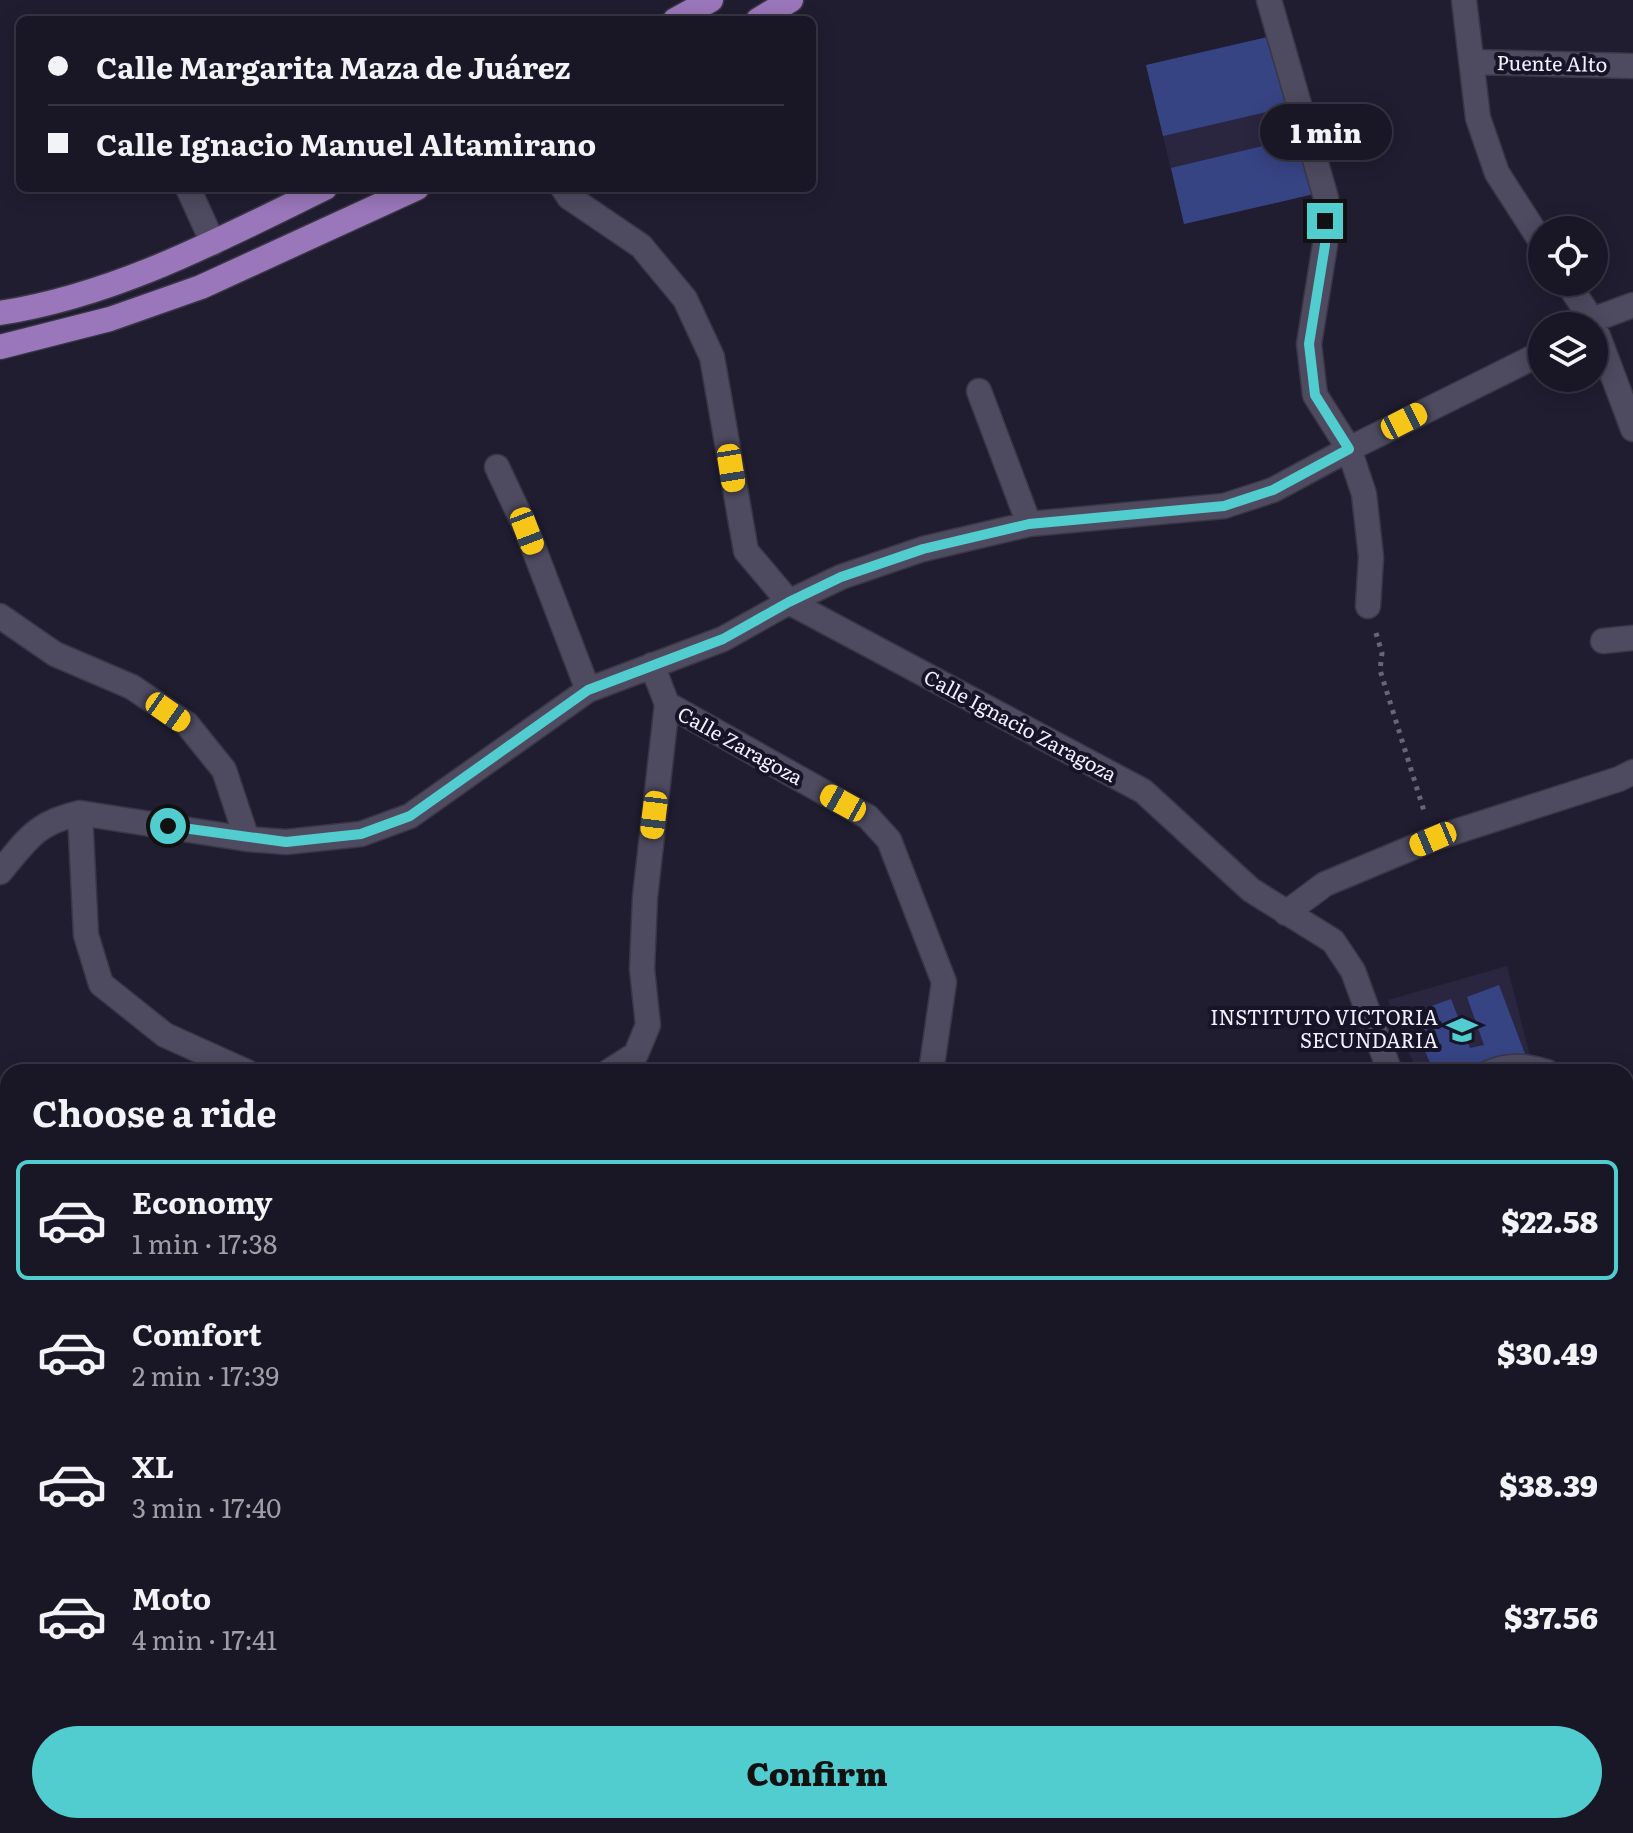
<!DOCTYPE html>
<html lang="en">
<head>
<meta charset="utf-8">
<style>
  :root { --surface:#191625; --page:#262332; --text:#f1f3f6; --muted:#9f9fa7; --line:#373542; --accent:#52cdcf }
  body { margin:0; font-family:Literata,serif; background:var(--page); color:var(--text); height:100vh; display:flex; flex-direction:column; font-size:30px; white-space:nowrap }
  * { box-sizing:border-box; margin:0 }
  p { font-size:26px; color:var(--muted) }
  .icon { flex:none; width:44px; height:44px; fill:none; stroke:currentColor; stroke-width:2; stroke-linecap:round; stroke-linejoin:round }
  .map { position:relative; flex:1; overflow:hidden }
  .side { position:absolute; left:0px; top:1064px; width:1634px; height:770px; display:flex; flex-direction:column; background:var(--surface); border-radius:24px 24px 0 0; box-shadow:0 4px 20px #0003,0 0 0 2px var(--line) }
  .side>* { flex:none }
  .hud { position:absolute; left:16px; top:16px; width:800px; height:176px; border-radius:12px; box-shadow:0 4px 20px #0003,0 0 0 2px var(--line); display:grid; align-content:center; height:176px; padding:0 32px; background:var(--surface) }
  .buttons { position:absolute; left:1528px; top:216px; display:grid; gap:16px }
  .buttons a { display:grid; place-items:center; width:80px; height:80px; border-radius:50%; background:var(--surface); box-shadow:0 4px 20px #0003,0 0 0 2px var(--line); font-size:40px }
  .end { position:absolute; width:36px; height:36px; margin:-18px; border:10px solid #52cdcf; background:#111; box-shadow:0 0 0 4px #111 }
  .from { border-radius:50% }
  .bubble { position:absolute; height:56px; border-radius:28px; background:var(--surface); box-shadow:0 4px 20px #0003,0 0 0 2px var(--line); font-size:26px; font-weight:800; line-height:56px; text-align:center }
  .car { position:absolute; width:24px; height:48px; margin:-24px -12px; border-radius:10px; box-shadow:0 0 6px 2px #0007; background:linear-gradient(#f5c518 24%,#345 0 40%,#f5c518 0 76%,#345 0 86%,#f5c518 0) }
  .hud b { display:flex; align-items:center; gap:28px; height:76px; font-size:30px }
  .hud b+b { border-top:2px solid var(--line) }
  .hud i { width:20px; height:20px; background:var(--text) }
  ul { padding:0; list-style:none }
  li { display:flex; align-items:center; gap:24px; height:120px; margin:0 16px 12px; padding:0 16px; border:4px solid transparent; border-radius:12px }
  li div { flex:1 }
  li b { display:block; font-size:30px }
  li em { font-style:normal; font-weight:800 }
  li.current { border-color:var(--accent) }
  li>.icon { width:72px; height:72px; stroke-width:1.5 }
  h2 { padding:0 32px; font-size:36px; line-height:96px }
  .action { display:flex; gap:16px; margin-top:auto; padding:16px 32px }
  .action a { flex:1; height:92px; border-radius:48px; background:var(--accent); color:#111; font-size:32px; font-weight:800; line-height:92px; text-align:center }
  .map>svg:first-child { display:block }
  .built { fill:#2a2640 }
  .building { fill:#374484 }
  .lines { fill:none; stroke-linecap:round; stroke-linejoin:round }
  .minor-casing { stroke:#393646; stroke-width:27 }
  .major-casing { stroke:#393646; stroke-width:27 }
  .path { stroke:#686577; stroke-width:5; stroke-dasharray:4 6; stroke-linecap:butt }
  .minor { stroke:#4e4b61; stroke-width:24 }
  .major { stroke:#9a77ba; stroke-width:24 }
  .route { stroke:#52cdcf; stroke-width:10 }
  .labels { text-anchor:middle; stroke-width:8; stroke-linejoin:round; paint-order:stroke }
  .street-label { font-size:20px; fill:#f2f0fe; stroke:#171427 }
  .poi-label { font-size:20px; fill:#f2f0fe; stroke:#171427; text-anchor:end }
</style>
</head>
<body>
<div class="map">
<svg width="1633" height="1833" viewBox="0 0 1633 1833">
  <rect width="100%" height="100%" fill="#211d31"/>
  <path class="built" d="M1276,35L1314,194L1184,224L1146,65Z
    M1507,966L1531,1060L1486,1064L1468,1072H1417L1388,1000Z"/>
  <path class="building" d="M1276,35L1293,106L1163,136L1146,65Z
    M1300,137L1314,194L1184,224L1171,168Z
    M1499,985L1525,1054L1495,1057L1451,1072H1434L1409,1014L1451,999L1470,1048L1484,1045L1467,997Z"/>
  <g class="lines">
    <g class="minor-casing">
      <path id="minor" d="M1269,0L1326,198L1325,245L1309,344L1315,395L1349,449L1364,494L1371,557L1368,606
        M1464,0L1478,118L1497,173L1542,243
        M1472,62L1633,66
        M188,188L213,243
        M563,188L569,197L641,246L685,299L712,357L746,551L789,602L1143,791L1251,890L1333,941L1353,971L1390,1072
        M1567,282L1592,320L1633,429
        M1584,326L1592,320L1633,305
        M979,391L1029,524
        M497,467L527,531L588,690
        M0,616L55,654L132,687L187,724L224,770L247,839
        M1603,641L1633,638
        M667,704L868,817L889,840L944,982L931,1072
        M80,813L86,935L101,984L165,1035L247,1072
        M0,872C28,839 35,823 80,813L247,839L286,842L361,834L410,816L588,690L723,639L789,602L841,577L923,549L1029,524L1224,506L1273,490L1349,449L1542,353
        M1286,913L1325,884L1433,839L1619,779L1633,772
        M608,1072L636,1054L648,1025L642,969L645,897L667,704L652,665
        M1491,1072C1510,1064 1527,1066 1547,1072
        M1626,1099L1633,1101
        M1626,1270L1633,1255
        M1626,1593L1633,1610
        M0,1682L8,1684
        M1626,1785L1633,1783
        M361,1826L371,1833
        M399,1833L401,1826"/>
    </g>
    <g class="major-casing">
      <path id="major" d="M675,20L711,0
        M758,20L791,0
        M0,313C116,295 221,239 325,188
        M0,347L110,319L201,287L417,188"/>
    </g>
    <path class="path" d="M1376,633L1382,653L1380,670L1424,811
      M1528,1826L1531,1833"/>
    <use href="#minor" class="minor"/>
    <use href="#major" class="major"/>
  </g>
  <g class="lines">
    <path class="route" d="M168,826L286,842L361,834L410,816L588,690L723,639L789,602L841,577L923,549L1029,524L1224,506L1273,490L1349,449L1315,395L1309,344L1325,245V221"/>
  </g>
  <defs>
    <g id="school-bare" transform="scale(2.4)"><path d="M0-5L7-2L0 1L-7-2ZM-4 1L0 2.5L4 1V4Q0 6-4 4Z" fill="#52cdcf" stroke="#171427" stroke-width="2.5" paint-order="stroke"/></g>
  </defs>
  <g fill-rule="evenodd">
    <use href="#school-bare" x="1462" y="1030"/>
  </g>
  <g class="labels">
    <g class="street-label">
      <text transform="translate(1552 64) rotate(1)" y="7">Puente Alto</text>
      <text transform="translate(1020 726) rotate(28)" y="7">Calle Ignacio Zaragoza</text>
      <text transform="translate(740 746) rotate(29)" y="7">Calle Zaragoza</text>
    </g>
    <g class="poi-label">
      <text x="1438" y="1025">INSTITUTO VICTORIA<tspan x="1438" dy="23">SECUNDARIA</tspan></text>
    </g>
  </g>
</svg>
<div class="buttons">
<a><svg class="icon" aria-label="locate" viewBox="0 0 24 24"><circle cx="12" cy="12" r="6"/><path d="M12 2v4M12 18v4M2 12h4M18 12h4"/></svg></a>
<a><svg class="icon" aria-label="layers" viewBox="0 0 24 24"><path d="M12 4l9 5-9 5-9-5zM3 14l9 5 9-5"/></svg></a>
</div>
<i class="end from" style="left:168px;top:826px"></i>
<i class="end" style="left:1325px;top:221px"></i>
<div class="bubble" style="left:1260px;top:104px;width:132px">1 min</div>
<i class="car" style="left:1404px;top:421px;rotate:63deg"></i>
<i class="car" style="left:731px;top:468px;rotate:171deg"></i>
<i class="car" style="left:527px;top:531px;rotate:159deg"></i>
<i class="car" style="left:168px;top:712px;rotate:125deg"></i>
<i class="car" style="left:843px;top:803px;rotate:299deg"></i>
<i class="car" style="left:654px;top:815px;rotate:187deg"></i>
<i class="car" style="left:1433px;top:839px;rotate:247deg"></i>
<div class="hud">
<b><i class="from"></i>Calle Margarita Maza de Juárez</b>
<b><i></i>Calle Ignacio Manuel Altamirano</b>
</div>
<section class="side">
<h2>Choose a ride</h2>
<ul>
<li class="current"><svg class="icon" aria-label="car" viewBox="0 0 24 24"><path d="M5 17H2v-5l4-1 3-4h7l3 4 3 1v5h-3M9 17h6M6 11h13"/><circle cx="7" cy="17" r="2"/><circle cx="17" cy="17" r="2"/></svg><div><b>Economy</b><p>1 min · 17:38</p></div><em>$22.58</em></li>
<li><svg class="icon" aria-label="car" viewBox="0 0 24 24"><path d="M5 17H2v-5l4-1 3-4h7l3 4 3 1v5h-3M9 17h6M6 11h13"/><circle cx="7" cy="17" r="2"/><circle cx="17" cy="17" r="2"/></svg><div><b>Comfort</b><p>2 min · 17:39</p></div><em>$30.49</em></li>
<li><svg class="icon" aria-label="car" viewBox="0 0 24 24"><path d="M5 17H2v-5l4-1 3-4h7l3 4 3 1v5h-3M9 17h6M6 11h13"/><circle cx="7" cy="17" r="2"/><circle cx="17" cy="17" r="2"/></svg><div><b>XL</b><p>3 min · 17:40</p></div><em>$38.39</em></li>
<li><svg class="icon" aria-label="car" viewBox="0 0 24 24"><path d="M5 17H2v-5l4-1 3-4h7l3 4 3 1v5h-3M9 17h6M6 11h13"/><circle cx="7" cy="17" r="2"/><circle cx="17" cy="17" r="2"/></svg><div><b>Moto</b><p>4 min · 17:41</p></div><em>$37.56</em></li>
</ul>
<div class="action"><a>Confirm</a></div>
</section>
</div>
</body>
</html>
